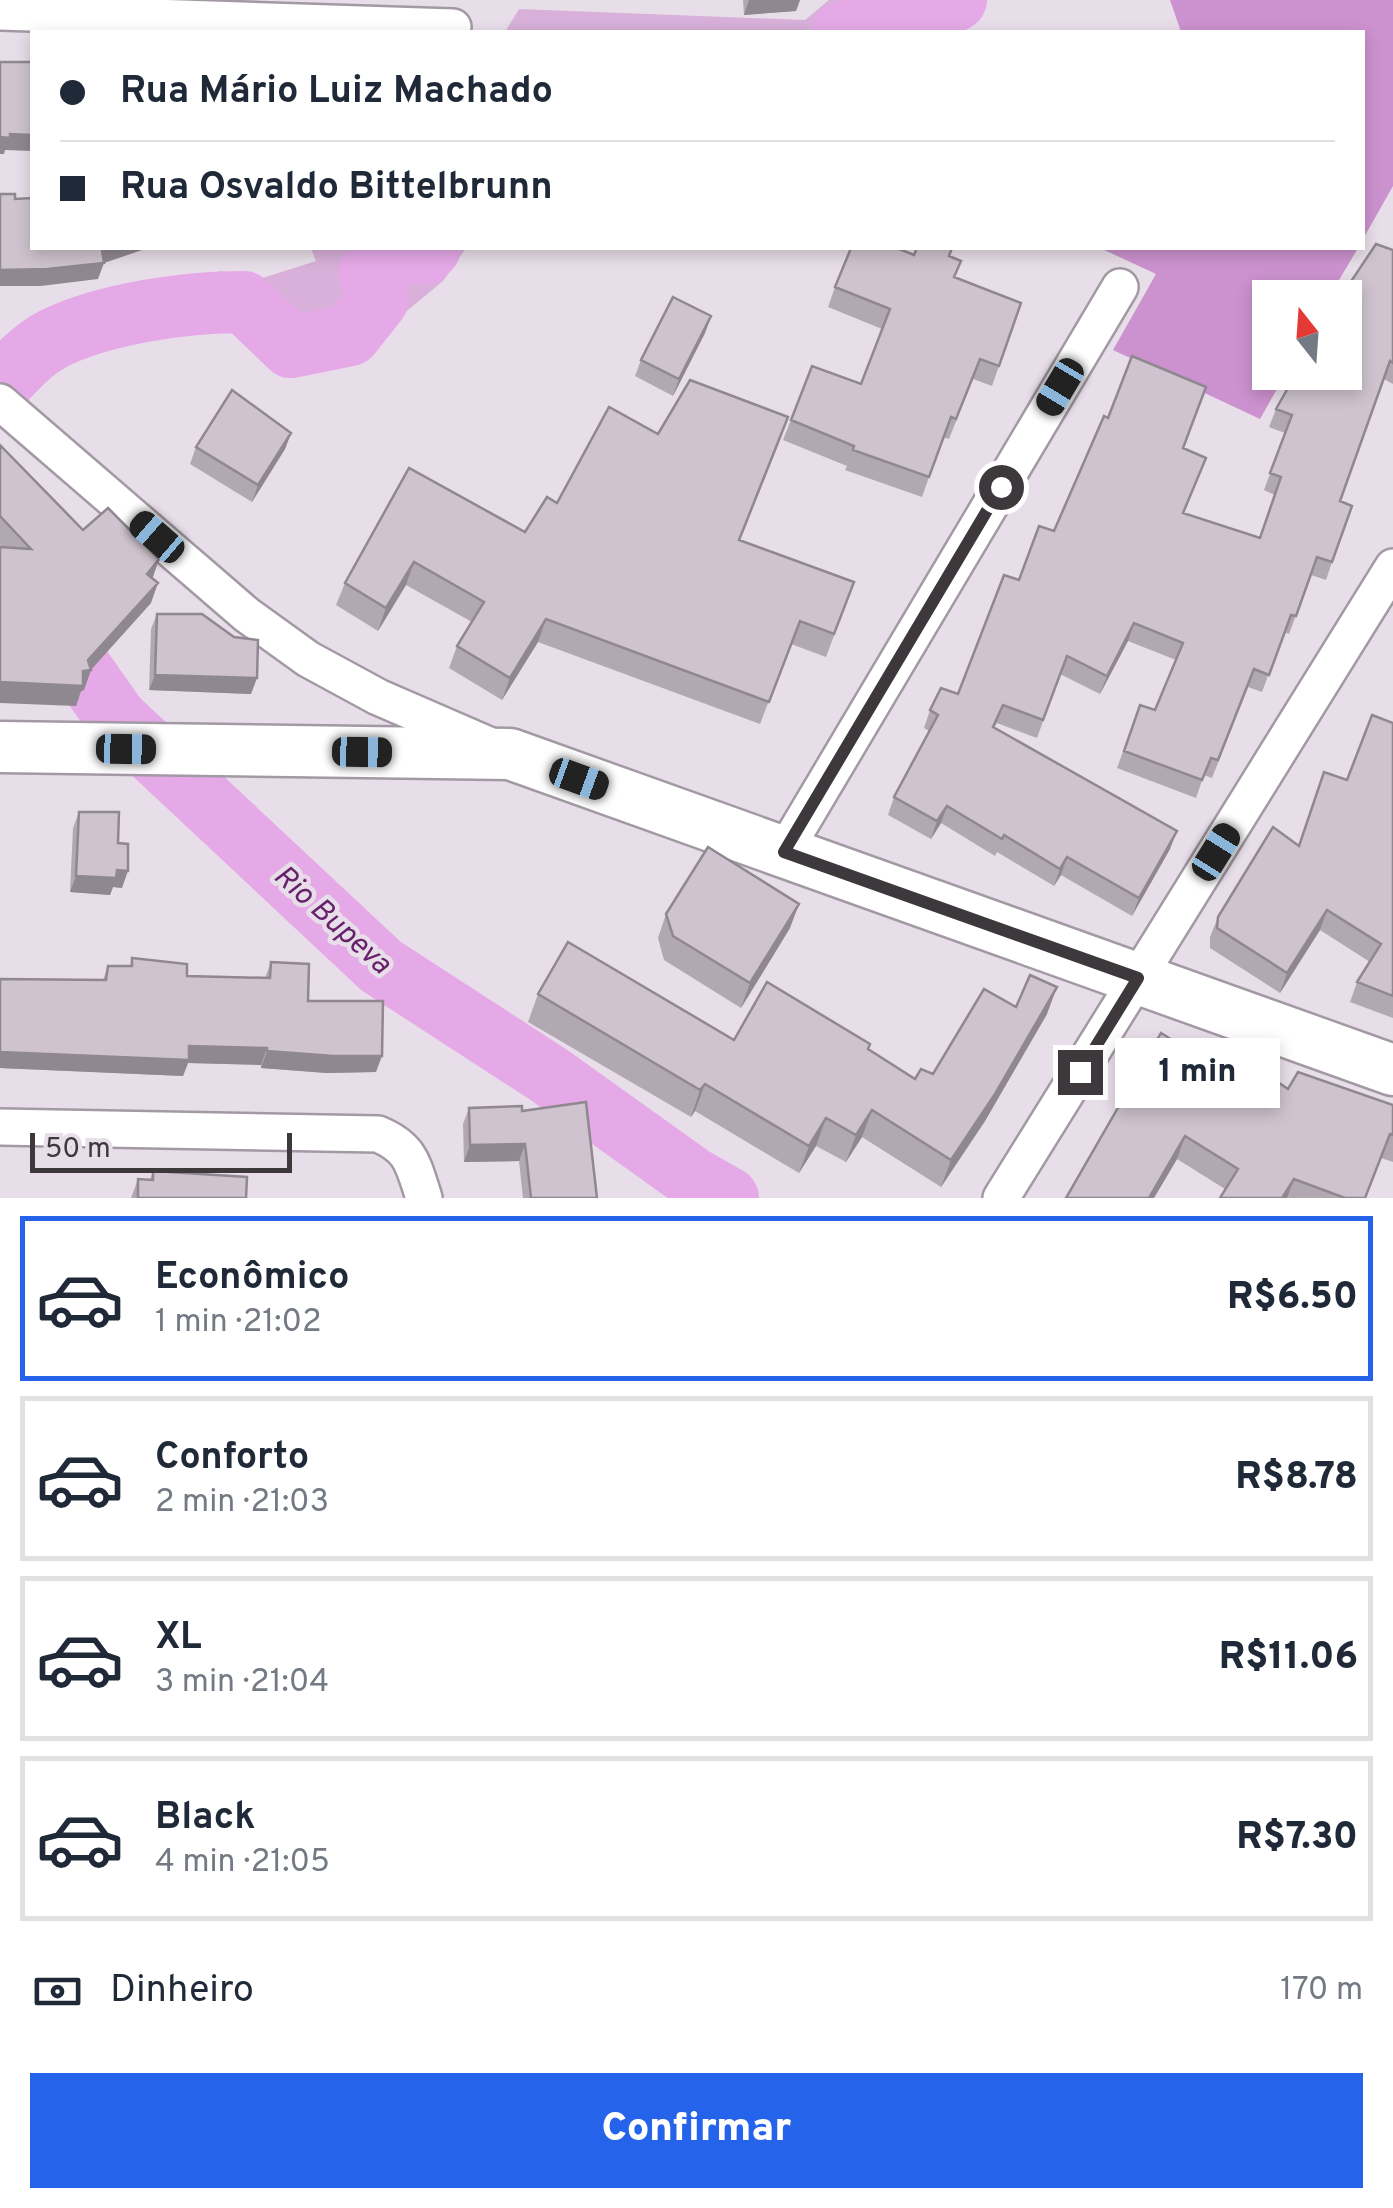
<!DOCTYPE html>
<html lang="pt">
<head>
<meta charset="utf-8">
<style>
  :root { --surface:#fff; --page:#f2f2f3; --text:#1f2937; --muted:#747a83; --line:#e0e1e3; --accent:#2563eb }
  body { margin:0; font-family:Overpass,sans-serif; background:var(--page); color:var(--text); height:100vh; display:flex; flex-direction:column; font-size:38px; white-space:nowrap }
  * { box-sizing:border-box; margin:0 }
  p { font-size:32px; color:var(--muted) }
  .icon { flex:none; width:55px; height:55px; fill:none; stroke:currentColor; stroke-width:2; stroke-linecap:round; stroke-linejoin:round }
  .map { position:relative; height:1198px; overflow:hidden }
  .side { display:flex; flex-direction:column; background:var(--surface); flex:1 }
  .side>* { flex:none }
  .top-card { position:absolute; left:30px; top:30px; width:1335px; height:220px; border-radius:0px; box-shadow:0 5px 15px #0003; display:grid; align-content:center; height:220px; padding:0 30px; background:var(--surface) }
  .needle { width:65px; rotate:343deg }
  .controls { position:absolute; left:1252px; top:280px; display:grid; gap:20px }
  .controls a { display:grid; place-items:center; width:110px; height:110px; border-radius:0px; background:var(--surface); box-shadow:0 5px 15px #0003; font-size:50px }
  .scale { position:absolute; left:30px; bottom:25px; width:262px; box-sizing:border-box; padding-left:10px; border:5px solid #3c383c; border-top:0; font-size:28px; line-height:35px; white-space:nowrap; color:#3c383c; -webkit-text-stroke:8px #e8dee9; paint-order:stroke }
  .end { position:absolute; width:45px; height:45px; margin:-22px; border:12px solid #3c383c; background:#fff; box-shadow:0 0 0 5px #fff }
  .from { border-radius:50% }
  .bubble { position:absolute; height:70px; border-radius:0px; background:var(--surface); box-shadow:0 5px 15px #0003; font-size:32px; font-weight:800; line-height:70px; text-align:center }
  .car { position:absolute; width:30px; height:60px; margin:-30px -15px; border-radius:12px; box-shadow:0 0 8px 2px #0007; background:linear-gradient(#222 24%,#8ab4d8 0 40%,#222 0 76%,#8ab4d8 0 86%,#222 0) }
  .top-card b { display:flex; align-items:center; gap:35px; height:95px; font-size:38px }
  .top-card b+b { border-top:2px solid var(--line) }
  .top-card i { width:25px; height:25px; background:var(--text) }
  ul { padding:18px 0 0; list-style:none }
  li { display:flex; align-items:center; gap:30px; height:165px; margin:0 20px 15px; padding:0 10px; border:5px solid var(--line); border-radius:0px }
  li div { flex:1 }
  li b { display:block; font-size:38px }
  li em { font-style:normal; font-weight:800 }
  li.active { border-color:var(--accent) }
  li>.icon { width:90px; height:90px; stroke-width:1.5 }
  .pay { display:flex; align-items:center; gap:25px; height:110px; padding:0 30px; font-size:38px }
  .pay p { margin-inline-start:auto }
  .cta { display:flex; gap:20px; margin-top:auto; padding:20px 30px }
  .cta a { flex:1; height:115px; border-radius:0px; background:var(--accent); color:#fff; font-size:40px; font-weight:800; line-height:115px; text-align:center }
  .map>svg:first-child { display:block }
  .green { fill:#d8b0d9 }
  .forest { fill:#cc92cf }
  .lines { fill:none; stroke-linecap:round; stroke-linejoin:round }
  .river { stroke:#e5a9e7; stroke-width:62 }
  .street-casing { stroke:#a399a4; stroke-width:40 }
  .secondary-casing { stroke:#a399a4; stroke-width:55 }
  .street { stroke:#fff; stroke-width:35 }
  .secondary { stroke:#fff; stroke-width:50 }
  .wall { fill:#b1a8b1 }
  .shaded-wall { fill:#908890 }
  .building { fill:#cec3ce; stroke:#908890; stroke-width:2.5 }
  .route { stroke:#3c383c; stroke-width:12 }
  .labels { text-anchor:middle; stroke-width:9; stroke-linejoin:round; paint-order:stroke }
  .water-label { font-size:30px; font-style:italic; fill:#66216a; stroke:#e8dee9 }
</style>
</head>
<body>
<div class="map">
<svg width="1393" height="1198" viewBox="0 0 1393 1198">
  <rect width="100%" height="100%" fill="#e8dee9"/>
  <path class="green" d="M829,0H941L940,8L952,17L900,32H505L519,9L805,20Z
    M311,248H466L443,281L349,359L298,360L222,314L158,323L99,341L31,373L0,350V344L48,317L222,271L238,286L316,261Z"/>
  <path class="forest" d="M1170,0H1393V186L1363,239L1362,32H1181Z
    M1100,248H1358L1329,297L1270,298V372L1286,373L1260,419L1113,350L1156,274Z"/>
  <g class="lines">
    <path class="river" d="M842,32L940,8L956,0
      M0,385C16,368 32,350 53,339C105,313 187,302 244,302L291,347L350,335L377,301L369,272L386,254L425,253L430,248
      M0,570L49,623L117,719L381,966L549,1075L693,1178L728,1198"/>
    <g class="street-casing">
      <path id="street" d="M0,12L453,27
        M0,402L247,615L308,659L378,697L491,746
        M784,852L1120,287
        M0,1127L378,1134C412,1148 413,1165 424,1198
        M1001,1198L1393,567"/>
    </g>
    <g class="secondary-casing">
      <path id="secondary" d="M0,747L510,754L1393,1070"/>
    </g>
    <use href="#street" class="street"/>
    <use href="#secondary" class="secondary"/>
  </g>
  <path class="wall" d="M743,0H800L796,11L744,15Z
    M1393,250V384L1384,379L1340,501L1332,562L1326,580L1311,575L1289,634L1284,632L1262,692L1248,687L1212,778L1204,775L1196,798L1117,768L1140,705L1155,710L1176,660L1128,641L1100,694L1060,674L1037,738L997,723L994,728L1170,849L1132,916L1061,875L1054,886L997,852L995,856L941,823L931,839L888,815L894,797L929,731L924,728L930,710L958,694L1019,580L1054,531L1183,448L1206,458L1184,513L1260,537L1275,495L1264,490L1285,433L1269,427L1276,409Z
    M914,255L949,256L954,277L1021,303L992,386L973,379L949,439L943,437L922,497L845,470L847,466L783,440L812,366L861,384L882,329L828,307L835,287Z
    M711,316L705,333L673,396L635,376L641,360Z
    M291,433L285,449L252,502L190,464L196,447Z
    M658,434L780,440L740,540L854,582L826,657L791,644L760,724L538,642L502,700L449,668L457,646L472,622L406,585L378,631L336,605L345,583L525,532L557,503Z
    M0,445L83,530L159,559L152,578L151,603L91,669L84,690L81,691L76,706L0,544Z
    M157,614L251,694L149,690L151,629Z
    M1393,723V1018L1350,1002L1357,982L1370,962L1320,930L1280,993L1210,948V937L1218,917L1299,845L1347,780Z
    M79,812L118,843L122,888L113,887L110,895L70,892L73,828Z
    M666,914L790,928L741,1008L664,960L658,938Z
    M132,958L187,976L265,978L271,962L376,1072L327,1073L261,1068V1065L188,1063L183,1076L0,1068V979L103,980L108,966H130Z
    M538,994L734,1040L868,1049L915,1079L933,1074L1016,1007L1047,1014L985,1121L941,1187L862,1137L846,1162L816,1146L799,1173L695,1111L691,1117L528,1022Z
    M1219,1069L1288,1089L1393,1105V1162L1381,1158L1366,1198H1220L1225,1189L1177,1159L1154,1198Z
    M469,1108L522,1111L597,1198H523L519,1161L464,1162L463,1124Z
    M153,1171L246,1198H131L138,1179L150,1180Z"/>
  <path class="shaded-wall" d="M749,0H800L796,11L744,15Z
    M10,134L32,135V151L5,150L4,154H0V137Z
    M108,248H148L104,263L98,279L41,286H0V270Z
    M711,316L705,333L673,396L679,379Z
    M291,433L285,449L252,502L258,485Z
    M159,559L152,580L147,574Z
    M414,562L406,585L378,631L386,608Z
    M158,583L151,603L90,671L91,670L84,690L81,691L76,706L0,703V682L88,660Z
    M546,619L538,642L502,700L510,678Z
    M1134,623L1128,641L1100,694L1107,676Z
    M155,675L257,678L251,694L149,690Z
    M947,806L941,823L931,839L937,821Z
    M1177,831L1170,849L1132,916L1139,898Z
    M1067,857L1061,875L1054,886L1060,869Z
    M117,870L128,871L122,888L113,887L110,895L70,892L76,876Z
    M799,904L790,928L741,1008L750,983Z
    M1327,910L1320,930L1280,993L1287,973Z
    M1057,987L1047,1014L985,1121L941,1187L951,1160Z
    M189,1046L267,1048L261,1065L188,1063L183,1076L0,1068V1052Z
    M267,1051L382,1056L376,1072L327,1073L261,1068Z
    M705,1084L695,1111L691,1117L700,1090Z
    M872,1110L862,1137L846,1162L856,1135Z
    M826,1118L816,1146L799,1173L809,1146Z
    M1185,1136L1177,1159L1154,1198H1149Z
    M525,1144L519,1161L464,1162L470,1145Z
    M1294,1179L1287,1198H1282Z"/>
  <path class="building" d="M0,62H32V135L10,134V138L0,137Z
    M0,194H15V199L32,198V248H108L102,250L104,263L47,269L0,270Z
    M1376,244L1393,250V363L1390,361L1340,501L1352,506L1332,562L1317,557L1296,616L1291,615L1269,675L1254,669L1218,760L1211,758L1202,780L1124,751L1140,705L1155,710L1183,643L1134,623L1107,676L1067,656L1043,720L1003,705L993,727L1177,831L1139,898L1067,857L1060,869L1004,835L1002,839L947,806L937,821L894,797L938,715L930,710L941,688L958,694L1004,575L1019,580L1039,526L1054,531L1104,416L1108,418L1132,356L1206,387L1183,448L1206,458L1183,513L1260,538L1281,477L1270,473L1292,415L1276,409L1297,372H1345V298H1340Z
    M851,248H897L914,255L917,248H952L949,256L961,261L954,277L1021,303L999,366L980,359L956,419L951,417L929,477L853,450L854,446L791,420L812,366L861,384L890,309L835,287Z
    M673,297L711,316L679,379L641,360Z
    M690,380L788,417L739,540L854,582L834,634L800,621L769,702L546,619L510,678L457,646L484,602L414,562L386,608L345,583L409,468L525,532L547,497L557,503L609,407L658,434Z
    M232,390L291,433L258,485L196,447Z
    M0,445L83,530L108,508L159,559L147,574L158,583L88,660L91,670L83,671V686L0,682V547L31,549L0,516Z
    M157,614H202L234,637L258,640L257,678L155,675Z
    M1372,715L1393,723V996L1357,982L1381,944L1327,910L1287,973L1217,928L1218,917L1273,827L1299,846L1324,772L1347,780Z
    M79,812H119L118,843L128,844V871L117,870L116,878L76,876Z
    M708,847L799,904L750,983L673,936L666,914Z
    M568,942L734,1040L767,982L870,1044L868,1049L915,1079L921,1069L933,1074L984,989L1016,1007L1030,975L1057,987L995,1094L951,1160L872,1110L856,1135L826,1118L809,1146L705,1084L700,1090L538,994Z
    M132,958L187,964V976L270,978L271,962L309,964L308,1001H383L382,1056H333L267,1051V1048L189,1046V1060L0,1052V979L106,980L108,966H132Z
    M1161,1033L1219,1069L1231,1050L1288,1089L1298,1072L1393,1105V1135L1390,1134L1365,1198H1345L1294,1179L1282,1198H1220L1238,1169L1185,1136L1149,1198H1066Z
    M586,1102L597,1198H531L525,1144L470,1145L469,1108L522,1106V1111Z
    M153,1171L247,1177L246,1198H138V1179L153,1180Z"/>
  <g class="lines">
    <path class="route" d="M1001,487L784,852L1138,978L1080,1072"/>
  </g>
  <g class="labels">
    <g class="water-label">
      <text transform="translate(333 919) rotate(42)" y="10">Rio Bupeva</text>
    </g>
  </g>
</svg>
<div class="controls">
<a><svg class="needle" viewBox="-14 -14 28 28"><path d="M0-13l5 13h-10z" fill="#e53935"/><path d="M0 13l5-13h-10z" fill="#747a83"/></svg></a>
</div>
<div class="scale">50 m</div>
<i class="end from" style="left:1001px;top:487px"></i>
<i class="end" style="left:1080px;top:1072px"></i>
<div class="bubble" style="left:1115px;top:1038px;width:165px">1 min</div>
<i class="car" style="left:1060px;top:387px;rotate:211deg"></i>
<i class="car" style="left:157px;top:537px;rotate:311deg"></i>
<i class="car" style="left:126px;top:749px;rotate:91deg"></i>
<i class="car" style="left:362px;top:752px;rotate:91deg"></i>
<i class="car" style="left:579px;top:779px;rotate:110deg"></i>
<i class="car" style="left:1216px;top:852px;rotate:32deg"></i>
<div class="top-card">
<b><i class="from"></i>Rua Mário Luiz Machado</b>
<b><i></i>Rua Osvaldo Bittelbrunn</b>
</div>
</div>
<section class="side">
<ul>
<li class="active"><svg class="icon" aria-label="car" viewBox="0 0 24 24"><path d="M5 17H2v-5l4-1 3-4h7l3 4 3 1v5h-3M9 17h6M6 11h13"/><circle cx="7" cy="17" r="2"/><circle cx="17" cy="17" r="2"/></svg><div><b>Econômico</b><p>1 min · 21:02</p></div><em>R$6.50</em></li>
<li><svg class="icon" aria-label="car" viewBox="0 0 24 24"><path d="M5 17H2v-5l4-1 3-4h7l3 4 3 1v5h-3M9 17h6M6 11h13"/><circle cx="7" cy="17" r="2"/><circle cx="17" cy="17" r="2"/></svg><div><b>Conforto</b><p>2 min · 21:03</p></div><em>R$8.78</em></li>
<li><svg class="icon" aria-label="car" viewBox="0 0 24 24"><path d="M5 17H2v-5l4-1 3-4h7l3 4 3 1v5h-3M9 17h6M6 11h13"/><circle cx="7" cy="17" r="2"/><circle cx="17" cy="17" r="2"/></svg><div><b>XL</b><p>3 min · 21:04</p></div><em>R$11.06</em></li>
<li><svg class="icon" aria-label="car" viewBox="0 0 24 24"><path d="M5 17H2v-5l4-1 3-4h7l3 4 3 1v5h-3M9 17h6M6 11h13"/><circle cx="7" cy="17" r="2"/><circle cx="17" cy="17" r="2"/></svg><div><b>Black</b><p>4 min · 21:05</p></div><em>R$7.30</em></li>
</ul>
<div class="pay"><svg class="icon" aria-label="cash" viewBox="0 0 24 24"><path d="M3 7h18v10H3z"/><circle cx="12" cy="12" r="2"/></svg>Dinheiro<p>170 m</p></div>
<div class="cta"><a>Confirmar</a></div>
</section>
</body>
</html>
